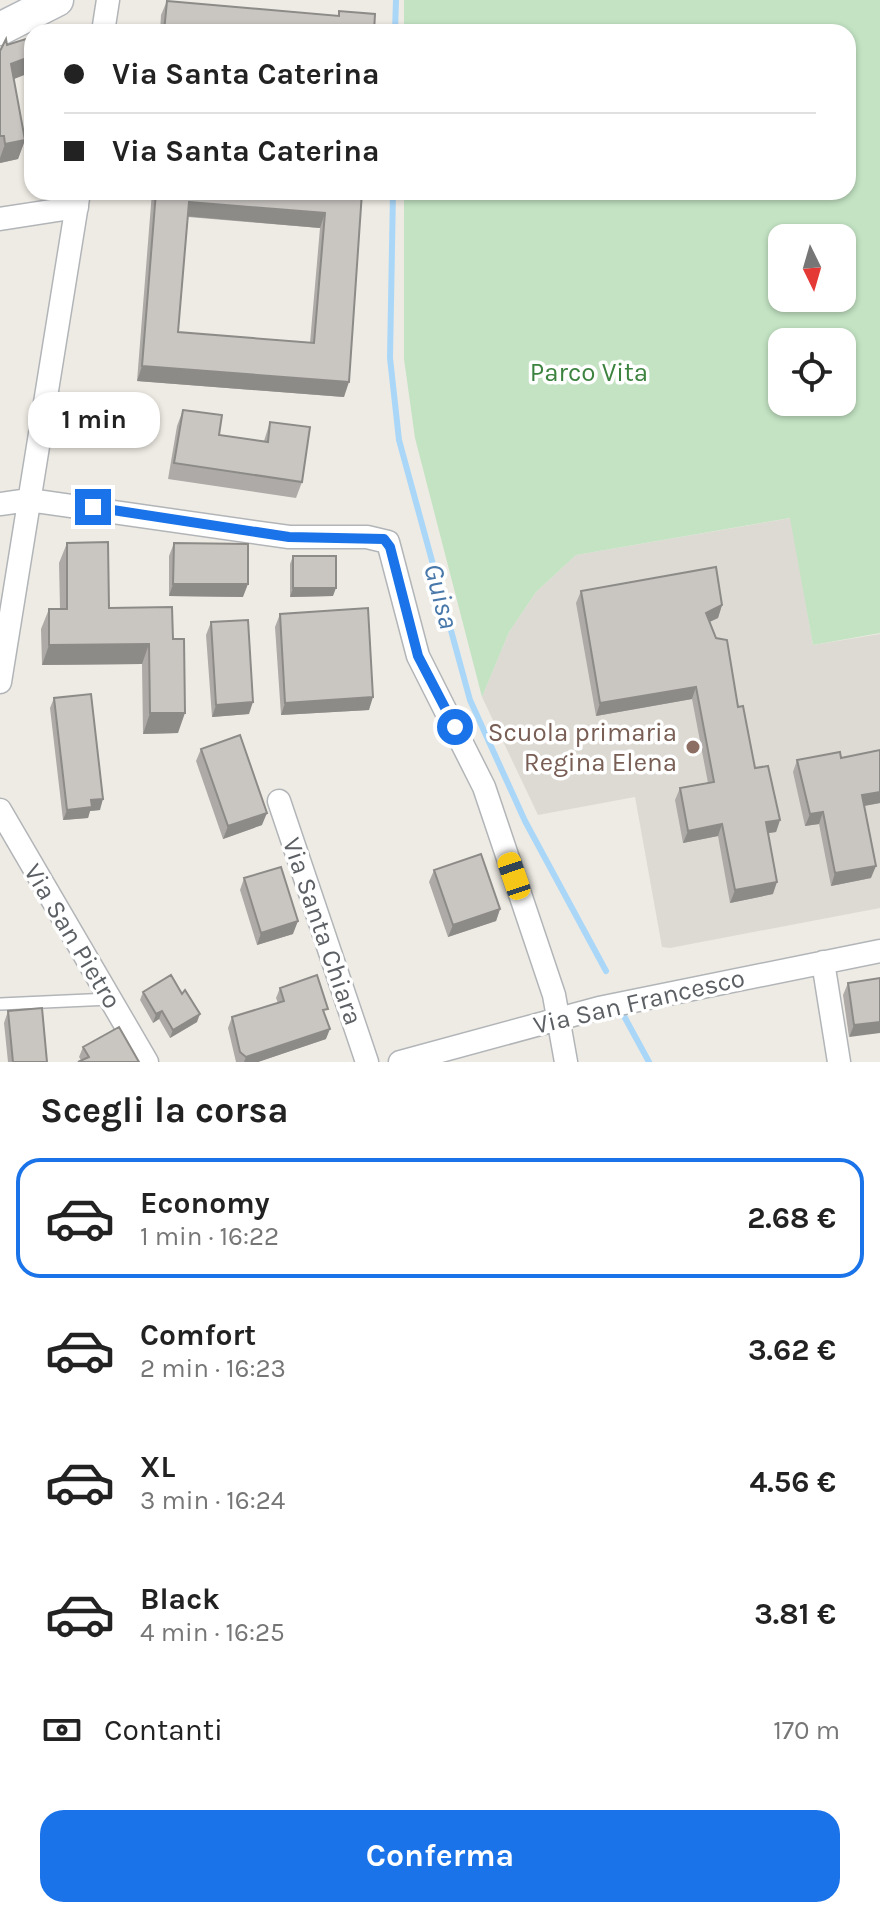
<!DOCTYPE html>
<html lang="it">
<head>
<meta charset="utf-8">
<style>
  :root { --surface:#fff; --page:#f2f2f2; --text:#222; --muted:#767676; --line:#e0e0e0; --accent:#1a73e8 }
  body { margin:0; font-family:Karla,sans-serif; background:var(--page); color:var(--text); height:100vh; display:flex; flex-direction:column; font-size:30px; white-space:nowrap }
  * { box-sizing:border-box; margin:0 }
  p { font-size:26px; color:var(--muted) }
  .icon { flex:none; width:44px; height:44px; fill:none; stroke:currentColor; stroke-width:2; stroke-linecap:round; stroke-linejoin:round }
  .map { position:relative; height:1062px; overflow:hidden }
  .sheet { display:flex; flex-direction:column; background:var(--surface); flex:1 }
  .sheet>* { flex:none }
  .top-card { position:absolute; left:24px; top:24px; width:832px; height:176px; border-radius:24px; box-shadow:0 2px 6px #0004; display:grid; align-content:center; height:176px; padding:0 40px; background:var(--surface) }
  .needle { width:52px; rotate:175deg }
  .buttons { position:absolute; left:768px; top:224px; display:grid; gap:16px }
  .buttons a { display:grid; place-items:center; width:88px; height:88px; border-radius:16px; background:var(--surface); box-shadow:0 2px 6px #0004; font-size:40px }
  .end { position:absolute; width:36px; height:36px; margin:-18px; border:10px solid #1a73e8; background:#fff; box-shadow:0 0 0 4px #fff }
  .from { border-radius:50% }
  .bubble { position:absolute; height:56px; border-radius:24px; background:var(--surface); box-shadow:0 2px 6px #0004; font-size:26px; font-weight:700; line-height:56px; text-align:center }
  .car { position:absolute; width:24px; height:48px; margin:-24px -12px; border-radius:10px; box-shadow:0 0 6px 2px #0007; background:linear-gradient(#f5c518 24%,#345 0 40%,#f5c518 0 76%,#345 0 86%,#f5c518 0) }
  .top-card b { display:flex; align-items:center; gap:28px; height:76px; font-size:30px }
  .top-card b+b { border-top:2px solid var(--line) }
  .top-card i { width:20px; height:20px; background:var(--text) }
  ul { padding:0; list-style:none }
  li { display:flex; align-items:center; gap:24px; height:120px; margin:0 16px 12px; padding:0 24px; border:4px solid transparent; border-radius:24px }
  li div { flex:1 }
  li b { display:block; font-size:30px }
  li em { font-style:normal; font-weight:700 }
  li.on { border-color:var(--accent) }
  li>.icon { width:72px; height:72px; stroke-width:1.5 }
  h2 { padding:0 40px; font-size:36px; line-height:96px }
  .pay { display:flex; align-items:center; gap:20px; height:88px; padding:0 40px; font-size:30px }
  .pay p { margin-inline-start:auto }
  .action { display:flex; gap:16px; margin-top:auto; padding:16px 40px }
  .action a { flex:1; height:92px; border-radius:24px; background:var(--accent); color:#fff; font-size:32px; font-weight:700; line-height:92px; text-align:center }
  .map>svg:first-child { display:block }
  .education { fill:#dddad3 }
  .green { fill:#c3e3c3; fill-rule:evenodd }
  .lines { fill:none; stroke-linecap:round; stroke-linejoin:round }
  .stream { stroke:#aad7f8; stroke-width:6 }
  .lane-casing { stroke:#b2b5b8; stroke-width:14 }
  .street-casing { stroke:#b2b5b8; stroke-width:25 }
  .secondary-casing { stroke:#b3b7bb; stroke-width:35 }
  .lane { stroke:#fff; stroke-width:11 }
  .street { stroke:#fff; stroke-width:22 }
  .secondary { stroke:#fff; stroke-width:32 }
  .wall { fill:#adaaa7; fill-rule:evenodd }
  .shaded-wall { fill:#8d8b88 }
  .building { fill:#c9c6c2; stroke:#8d8b88; stroke-width:2; fill-rule:evenodd }
  .route { stroke:#1a73e8; stroke-width:10 }
  .education-dot { fill:#8d6e63; stroke:#fff; stroke-width:3 }
  .labels { text-anchor:middle; stroke-width:7; stroke-linejoin:round; paint-order:stroke }
  .park-label { font-size:26px; fill:#3c833f; stroke:#fff }
  .education-label { font-size:26px; fill:#785e54; stroke:#fff; text-anchor:end }
  .street-label { font-size:26px; fill:#5c6064; stroke:#fff }
  .water-label { font-size:28px; font-style:italic; fill:#4878a9; stroke:#fff }
</style>
</head>
<body>
<div class="map">
<svg width="880" height="1062" viewBox="0 0 880 1062">
  <rect width="100%" height="100%" fill="#eeebe4"/>
  <path class="education" d="M791,518L813,645L880,634V908L670,948L662,947L635,797L538,815L482,697L509,632L536,592L576,555Z"/>
  <path class="green" d="M404,0H880V633L813,645L790,518L576,555L536,592L509,632L482,697L415,438L404,359V192H848V32H404ZM782,238H842V298H782ZM782,342H842V402H782Z"/>
  <g class="lines">
    <path class="stream" d="M395,32L396,0
      M393,192L390,358L399,440L470,700L525,821L606,971
      M624,1016L649,1062"/>
    <g class="lane-casing">
      <path id="lane" d="M0,1004L110,999"/>
    </g>
    <g class="street-casing">
      <path id="street" d="M103,32L108,0
        M0,219L77,207
        M0,504L29,500L289,537H367L388,542L418,656L484,787L554,995L566,1062
        M0,682L79,192
        M279,801L367,1062
        M0,810L147,1062
        M823,962L839,1062
        M400,1062L599,1008L880,951"/>
    </g>
    <g class="secondary-casing">
      <path id="secondary" d="M0,29L57,0"/>
    </g>
    <use href="#lane" class="lane"/>
    <use href="#street" class="street"/>
    <use href="#secondary" class="secondary"/>
  </g>
  <path class="wall" d="M167,1L338,16L339,11L374,32H160L161,15Z
    M7,45L25,140L18,159L0,163V51Z
    M152,192H362L344,397L137,381ZM188,217L320,228L310,343L178,332Z
    M183,410L219,435L264,441L270,422L302,482L296,498L168,479L177,426Z
    M67,543L109,608L173,639L178,733L143,734L142,664L42,665L41,629L49,609H60L59,563Z
    M174,543L243,597L169,596V556Z
    M293,556L333,596L290,597V564Z
    M581,591L722,605L718,618L709,622L738,707L755,768L780,820L776,832L768,833L773,894L730,903L718,836L683,843L675,800L680,788L708,783L692,699L596,716L576,603Z
    M280,614L369,710L281,715L275,627Z
    M211,622L249,714L212,717L206,635Z
    M54,698L100,810L90,811L88,818L63,820L50,708Z
    M201,749L262,825L223,839L196,761Z
    M880,750V803L864,806L871,878L831,886L819,824L805,826L793,772L797,760L841,758Z
    M434,870L500,909L496,921L448,937L429,882Z
    M244,878L293,934L257,945L240,890Z
    M880,978L849,1037L843,995L848,983Z
    M280,988L325,1016L326,1039L258,1062H236L228,1028L232,1017L278,1003L276,998Z
    M143,992L197,1022L170,1038L159,1019L153,1023L140,1000Z
    M8,1011L47,1062H8L4,1023Z
    M83,1047L139,1062L81,1060L79,1057Z"/>
  <path class="shaded-wall" d="M32,56V72L4,83L11,64Z
    M25,140L18,159L0,163V158L5,144Z
    M189,202L325,213L320,228L184,216Z
    M142,366L349,382L344,397L137,381Z
    M173,584H248L243,597L169,596Z
    M293,588H336L333,596L290,597Z
    M722,605L718,618L701,626L706,613Z
    M149,644L142,664L42,665L49,645Z
    M696,687L692,699L596,716L600,703Z
    M373,697L369,710L281,715L285,703Z
    M253,702L249,714L212,717L216,705Z
    M150,713H185L178,733L143,734Z
    M880,792V803L858,807L862,795Z
    M103,799L100,810L90,811L88,818L63,820L67,810L91,800Z
    M823,812L819,824L805,826L810,814Z
    M267,813L262,825L223,839L228,826Z
    M780,820L776,832L762,834L766,822Z
    M722,824L718,836L683,843L688,831Z
    M876,866L871,878L831,886L835,873Z
    M777,882L773,894L730,903L735,890Z
    M500,909L496,921L448,937L453,925Z
    M298,921L293,934L257,945L261,933Z
    M162,1011L159,1019L153,1023L156,1014Z
    M200,1014L197,1022L170,1038L173,1030Z
    M880,1022V1033L849,1037L854,1025Z
    M330,1029L326,1039L258,1062H244L246,1057Z"/>
  <path class="building" d="M167,1L339,16V11L375,14L374,32H164Z
    M32,37V56L11,64L25,140L5,144L4,136H0V51L6,39L7,45Z
    M156,192H362L349,382L142,366ZM189,202L325,213L314,343L178,332Z
    M183,410L222,415L219,435L268,442L270,422L310,427L302,482L174,463Z
    M108,542L109,608L172,607L173,639H184L185,713H150L149,644L49,645V609H67V543Z
    M174,543L248,544V584H173Z
    M293,556H336V588H293Z
    M716,567L722,605L706,613L716,638L727,640L738,707L743,706L755,768L768,766L780,820L766,822L777,882L735,890L722,824L688,831L680,788L714,782L696,687L600,703L581,591Z
    M368,608L373,697L285,703L280,614Z
    M248,620L253,702L216,705L211,622Z
    M91,694L103,799L91,800L92,807L67,810L54,698Z
    M240,735L267,813L228,826L201,749Z
    M880,750V792L862,795L876,866L835,873L823,812L810,814L797,760L840,752L841,758Z
    M481,854L500,909L453,925L434,870Z
    M281,867L298,921L261,933L244,878Z
    M171,975L182,994L185,990L200,1014L173,1030L162,1011L156,1014L143,992Z
    M317,975L328,1009L323,1010L330,1029L246,1057L240,1052L232,1017L284,1001L280,988Z
    M880,978V1022L854,1025L848,983Z
    M42,1008L47,1062H13L8,1011Z
    M119,1027L139,1062H78L89,1057L83,1047Z"/>
  <g class="lines">
    <path class="route" d="M93,507L289,537L384,539L390,547L418,656L455,727"/>
  </g>
  <circle class="education-dot" cx="693" cy="747" r="8"/>
  <g class="labels">
    <g class="park-label">
      <text x="589" y="381">Parco Vita</text>
    </g>
    <g class="education-label">
      <text x="677" y="741">Scuola primaria<tspan x="677" dy="30">Regina Elena</tspan></text>
    </g>
    <g class="street-label">
      <text transform="translate(323 931) rotate(71)" y="9">Via Santa Chiara</text>
      <text transform="translate(73 936) rotate(59)" y="9">Via San Pietro</text>
      <text transform="translate(639 1001) rotate(-13)" y="9">Via San Francesco</text>
    </g>
    <g class="water-label">
      <text transform="translate(442 596) rotate(75)" y="10">Guisa</text>
    </g>
  </g>
</svg>
<div class="buttons">
<a><svg class="needle" viewBox="-14 -14 28 28"><path d="M0-13l5 13h-10z" fill="#e53935"/><path d="M0 13l5-13h-10z" fill="#767676"/></svg></a>
<a><svg class="icon" aria-label="locate" viewBox="0 0 24 24"><circle cx="12" cy="12" r="6"/><path d="M12 2v4M12 18v4M2 12h4M18 12h4"/></svg></a>
</div>
<i class="end from" style="left:455px;top:727px"></i>
<i class="end" style="left:93px;top:507px"></i>
<div class="bubble" style="left:28px;top:392px;width:132px">1 min</div>
<i class="car" style="left:514px;top:876px;rotate:341deg"></i>
<div class="top-card">
<b><i class="from"></i>Via Santa Caterina</b>
<b><i></i>Via Santa Caterina</b>
</div>
</div>
<section class="sheet">
<h2>Scegli la corsa</h2>
<ul>
<li class="on"><svg class="icon" aria-label="car" viewBox="0 0 24 24"><path d="M5 17H2v-5l4-1 3-4h7l3 4 3 1v5h-3M9 17h6M6 11h13"/><circle cx="7" cy="17" r="2"/><circle cx="17" cy="17" r="2"/></svg><div><b>Economy</b><p>1 min · 16:22</p></div><em>2.68 €</em></li>
<li><svg class="icon" aria-label="car" viewBox="0 0 24 24"><path d="M5 17H2v-5l4-1 3-4h7l3 4 3 1v5h-3M9 17h6M6 11h13"/><circle cx="7" cy="17" r="2"/><circle cx="17" cy="17" r="2"/></svg><div><b>Comfort</b><p>2 min · 16:23</p></div><em>3.62 €</em></li>
<li><svg class="icon" aria-label="car" viewBox="0 0 24 24"><path d="M5 17H2v-5l4-1 3-4h7l3 4 3 1v5h-3M9 17h6M6 11h13"/><circle cx="7" cy="17" r="2"/><circle cx="17" cy="17" r="2"/></svg><div><b>XL</b><p>3 min · 16:24</p></div><em>4.56 €</em></li>
<li><svg class="icon" aria-label="car" viewBox="0 0 24 24"><path d="M5 17H2v-5l4-1 3-4h7l3 4 3 1v5h-3M9 17h6M6 11h13"/><circle cx="7" cy="17" r="2"/><circle cx="17" cy="17" r="2"/></svg><div><b>Black</b><p>4 min · 16:25</p></div><em>3.81 €</em></li>
</ul>
<div class="pay"><svg class="icon" aria-label="cash" viewBox="0 0 24 24"><path d="M3 7h18v10H3z"/><circle cx="12" cy="12" r="2"/></svg>Contanti<p>170 m</p></div>
<div class="action"><a>Conferma</a></div>
</section>
</body>
</html>
